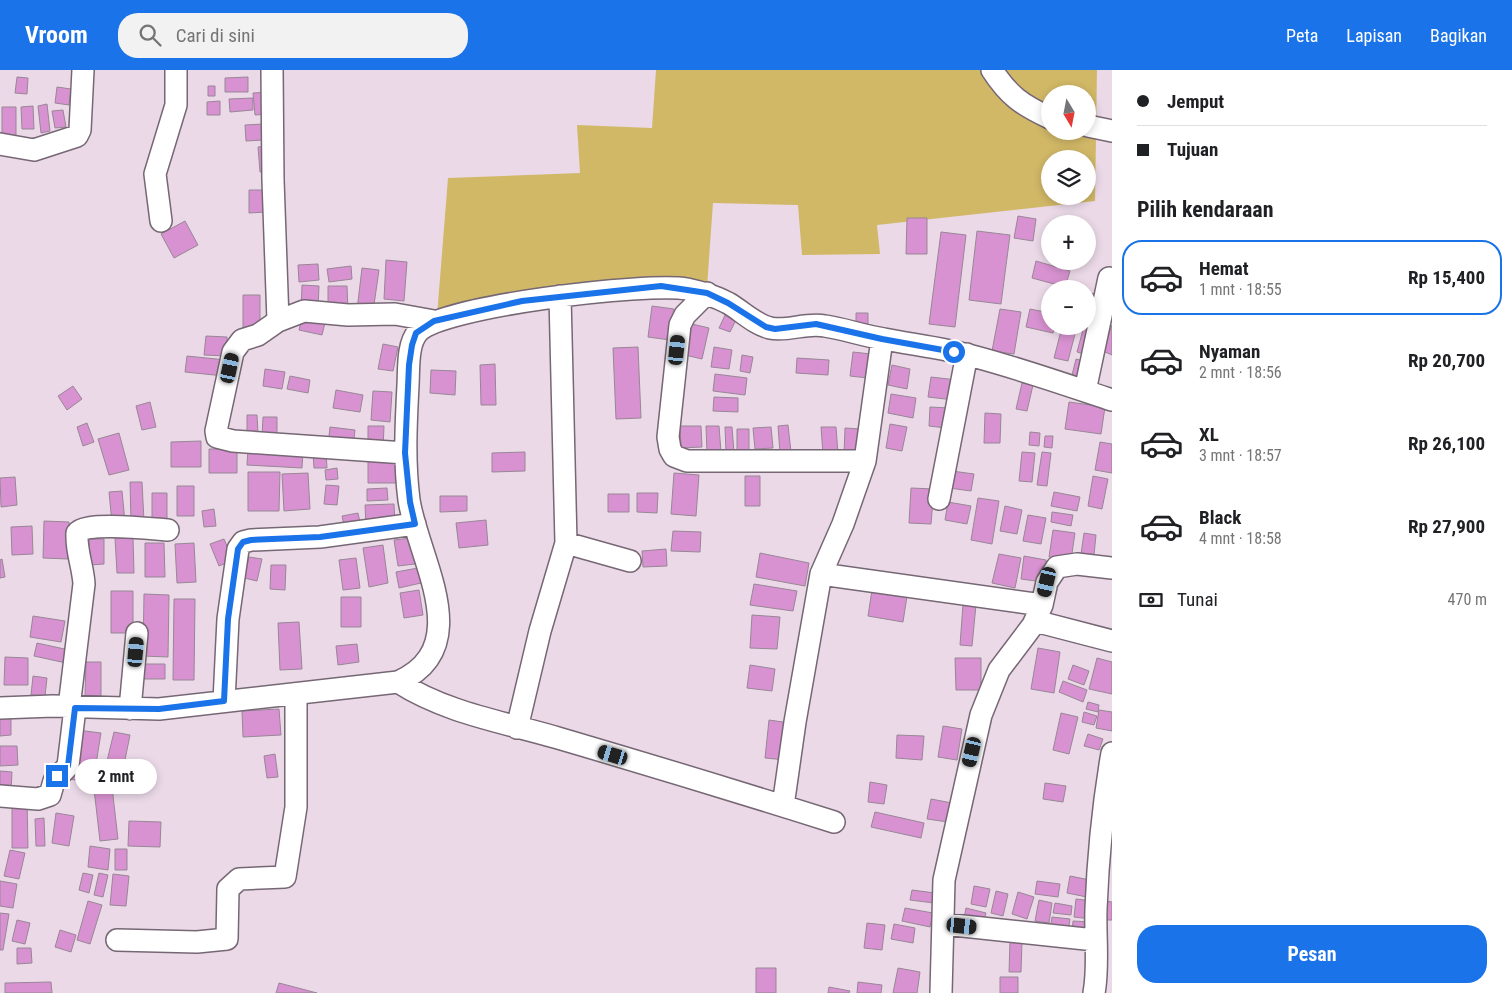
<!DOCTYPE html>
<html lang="id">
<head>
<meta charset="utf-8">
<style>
  :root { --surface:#fff; --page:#f2f2f2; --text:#202124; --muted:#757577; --line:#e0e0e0; --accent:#1a73e8 }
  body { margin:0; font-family:"Roboto Condensed",sans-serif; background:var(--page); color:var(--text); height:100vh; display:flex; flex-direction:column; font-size:19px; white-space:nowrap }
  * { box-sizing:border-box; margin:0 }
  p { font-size:16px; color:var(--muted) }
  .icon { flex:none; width:28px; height:28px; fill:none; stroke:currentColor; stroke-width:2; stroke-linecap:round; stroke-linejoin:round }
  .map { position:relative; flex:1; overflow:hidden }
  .side { display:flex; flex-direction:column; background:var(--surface); width:400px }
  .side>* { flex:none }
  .hud { display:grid; align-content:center; height:110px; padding:0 25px; background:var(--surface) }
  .needle { width:32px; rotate:170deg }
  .buttons { position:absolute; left:1041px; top:15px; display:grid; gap:10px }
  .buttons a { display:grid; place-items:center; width:55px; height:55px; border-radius:50%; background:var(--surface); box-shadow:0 2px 8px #0003; font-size:25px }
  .end { position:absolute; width:22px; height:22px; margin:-11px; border:6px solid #1a73e8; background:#fff; box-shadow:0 0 0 2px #fff }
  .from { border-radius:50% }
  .bubble { position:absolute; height:35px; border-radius:18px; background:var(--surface); box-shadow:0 2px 8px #0003; font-size:16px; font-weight:700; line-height:35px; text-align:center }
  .car { position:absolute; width:15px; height:30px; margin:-15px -8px; border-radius:6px; box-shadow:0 0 4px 1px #0007; background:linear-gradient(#222 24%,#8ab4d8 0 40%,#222 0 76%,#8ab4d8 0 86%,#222 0) }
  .hud b { display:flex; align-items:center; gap:18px; height:48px; font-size:19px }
  .hud b+b { border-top:1px solid var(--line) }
  .hud i { width:12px; height:12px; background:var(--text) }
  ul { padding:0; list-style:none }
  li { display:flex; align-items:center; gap:15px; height:75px; margin:0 10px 8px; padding:0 15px; border:2px solid transparent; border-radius:20px }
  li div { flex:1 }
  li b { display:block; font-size:19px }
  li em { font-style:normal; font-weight:700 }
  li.active { border-color:var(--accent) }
  li>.icon { width:45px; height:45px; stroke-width:1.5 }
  h2 { padding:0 25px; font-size:22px; line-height:60px }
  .pay { display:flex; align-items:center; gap:12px; height:55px; padding:0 25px; font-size:19px }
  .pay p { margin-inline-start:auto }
  .button { display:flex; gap:10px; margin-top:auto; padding:10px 25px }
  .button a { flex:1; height:58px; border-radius:20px; background:var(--accent); color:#fff; font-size:20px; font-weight:700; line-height:58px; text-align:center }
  header { display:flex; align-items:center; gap:30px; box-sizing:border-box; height:70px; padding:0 25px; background:var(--accent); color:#fff }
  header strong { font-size:24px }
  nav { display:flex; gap:28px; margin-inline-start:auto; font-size:18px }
  .search { width:350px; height:45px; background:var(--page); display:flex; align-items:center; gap:12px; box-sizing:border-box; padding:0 18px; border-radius:20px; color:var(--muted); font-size:19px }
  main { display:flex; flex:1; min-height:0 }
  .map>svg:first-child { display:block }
  .green { fill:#d1b867; fill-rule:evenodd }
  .building { fill:#d892d1; stroke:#978795 }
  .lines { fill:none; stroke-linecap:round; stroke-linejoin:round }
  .street-casing { stroke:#766774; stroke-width:24 }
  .street { stroke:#fff; stroke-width:21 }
  .route { stroke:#1a73e8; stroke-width:6 }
</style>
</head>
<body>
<header>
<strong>Vroom</strong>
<div class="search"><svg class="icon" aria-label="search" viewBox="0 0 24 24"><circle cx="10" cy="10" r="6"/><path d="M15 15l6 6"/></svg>Cari di sini</div>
<nav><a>Peta</a><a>Lapisan</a><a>Bagikan</a></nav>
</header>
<main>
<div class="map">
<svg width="1112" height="923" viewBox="0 0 1112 923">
  <rect width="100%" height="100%" fill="#ebd9e8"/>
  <path class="green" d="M656,0H1097L1095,131L877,155L880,184L802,185L798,135L713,133L707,217L437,246L448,108L580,103L577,55L652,58ZM1050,24H1088V61H1050ZM1050,89H1088V126H1050Z"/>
  <path class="building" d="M17,7L28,8L27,24L15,23Z
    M248,7V22H225V8Z
    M208,16H215V26H208Z
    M57,17L71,19L69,35L55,33Z
    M269,22L270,44L255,45L253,23Z
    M253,28V40L230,42L229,29Z
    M220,31V45H207V32Z
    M47,34L50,61L41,63L38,36Z
    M33,36L34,59H22L21,37Z
    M2,37H16V66H2Z
    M63,40L66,57L55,58L52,41Z
    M263,54L264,70L246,71L245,55Z
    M268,76L270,101L260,102L258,77Z
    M249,120H266V142L249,143Z
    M1018,146L1036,149L1033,171L1014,168Z
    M907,148H927V184H906Z
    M185,151L198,175L174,188L161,164Z
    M977,161L1010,165L1001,234L969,230Z
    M941,162L966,165L955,257L929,254Z
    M386,190L407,192L404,231L384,229Z
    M1036,191L1070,201L1065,217L1032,208Z
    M318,194L319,210L299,212L298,195Z
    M351,196L352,209L329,212L327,199Z
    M362,198L379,200L373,242L357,240Z
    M302,215L319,216L318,240H301Z
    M328,216H347L348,241H328Z
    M1088,222L1104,227L1095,254L1088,252Z
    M243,225H260V262H243Z
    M652,236L674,239L670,270L648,267Z
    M1000,239L1021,242L1014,284L992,281Z
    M1030,239L1050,243V256H1055L1053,263L1026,257Z
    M727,241L738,246L730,262L719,258Z
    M856,243H868V256H856Z
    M302,248L325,253L322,265L299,260Z
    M692,254L709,258L702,289L685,285Z
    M1112,255V285L1103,281Z
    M1084,256L1095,259L1087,285L1077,282Z
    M1061,261L1075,264L1068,291L1054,288Z
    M206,266L227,267V286L204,285Z
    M383,274L398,277L393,301L378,299Z
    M638,277L641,348L616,349L613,278Z
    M714,277L732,280L729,299L711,297Z
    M853,282L871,284L868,308L850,306Z
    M742,285L753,287L750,303L740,301Z
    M187,286L226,290L224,306L185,302Z
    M797,288L829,290L828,305L796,303Z
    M1076,289L1087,292L1083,308L1072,305Z
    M495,294L496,335H481L480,295Z
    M892,295L910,299L907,319L888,315Z
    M265,299L285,302L282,319L263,316Z
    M431,300L456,301L455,325L430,323Z
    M715,304L747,308L745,325L713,321Z
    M290,306L310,310L308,323L287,319Z
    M931,307L957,310L954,330L928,327Z
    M1022,313L1033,315L1027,341L1016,339Z
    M73,316L82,329L67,340L58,326Z
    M336,320L363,325L360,342L333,338Z
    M373,321L392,322L390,352L371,350Z
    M891,324L916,328L913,348L888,343Z
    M714,327L738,328V342L713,341Z
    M150,332L156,357L142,360L136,336Z
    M1069,332L1105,337L1101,364L1065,359Z
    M930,337L949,338L946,358L929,356Z
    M985,343L1001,344L1000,373H984Z
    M247,345H257L258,363H247Z
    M263,347H277V366H262Z
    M87,353L94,372L83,376L77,357Z
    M890,354L907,357L902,381L886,378Z
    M788,355L791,382L780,383L778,356Z
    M368,356H384L383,379H368Z
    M680,356H701L702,377L681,378Z
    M706,356H719L721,382L707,383Z
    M330,357L355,360L353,378L328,375Z
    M725,357H732L734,382H726Z
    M771,357L773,378L755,379L753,358Z
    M821,357H836L838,384L823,385Z
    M845,358L861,359L859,385L844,384Z
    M737,359H749V385H737Z
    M1030,362L1040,363L1039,376L1029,375Z
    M119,363L129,400L109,405L98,369Z
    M1045,366H1053L1052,378L1044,377Z
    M201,371V397H171V372Z
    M1100,372L1112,374V403L1095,400Z
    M248,378L303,381L302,398L247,395Z
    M209,379H237V403H209Z
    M525,382V401L492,402V383Z
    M1022,382L1035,383L1032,412L1019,411Z
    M1042,382L1051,383L1047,416L1037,415Z
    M326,383L327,398H314L313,384Z
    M368,391H401V413H368Z
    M337,398L338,409L326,410L325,400Z
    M952,401L974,404L971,421L949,418Z
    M248,402H280L279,441H248Z
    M308,403L310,439L284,441L282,404Z
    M674,403L699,405L696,446L671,444Z
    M745,406H760V436H745Z
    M1093,406L1108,409L1102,439L1088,436Z
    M15,407L17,435L1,437L0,408Z
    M130,412H142L144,451L131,452Z
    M326,415L339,416L337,435L324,434Z
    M177,416H194V446H177Z
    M387,418L388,430L367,431V419Z
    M911,418L934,419L931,454L909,453Z
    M122,421L125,452L112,453L109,422Z
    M1054,422L1080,427L1077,441L1051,436Z
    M152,423H167V454H152Z
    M637,423H658L657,443L637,442Z
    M608,424H629V442H608Z
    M440,426H467V441L440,442Z
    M978,428L999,431L992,474L971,470Z
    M948,432L971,436L967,454L945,450Z
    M394,434L395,454L366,456L365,435Z
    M1005,436L1022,440L1017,464L1000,461Z
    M214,439L216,456L204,457L202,441Z
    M1052,442L1073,445L1071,456L1051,452Z
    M358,443L361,457L345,460L342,446Z
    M1028,445L1046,448L1041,474L1023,471Z
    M486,450L488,475L459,478L456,453Z
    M44,451L69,452L68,489L43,488Z
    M32,456L33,484L12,485L11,457Z
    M1053,460L1075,463L1071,490L1049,487Z
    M673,461L701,462L700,482L671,481Z
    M1084,463L1096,465L1094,485L1081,484Z
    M115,468H133L134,503H117Z
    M411,468L415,494L398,496L394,470Z
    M89,469H104V494L90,495Z
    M224,469L233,490L219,496L210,474Z
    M145,473H164L165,507H145Z
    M194,473L196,512L177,513L175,474Z
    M383,475L388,513L369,517L363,478Z
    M666,479L667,496L643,497L642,481Z
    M760,483L809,493L805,516L756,507Z
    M999,484L1021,488L1015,518L992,513Z
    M1024,486L1046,490L1043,512L1021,509Z
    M249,487L262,489L257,511L244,508Z
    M356,488L360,518L343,520L339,490Z
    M2,489L5,507L0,508V490Z
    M271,495H286L285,520L270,519Z
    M418,498L421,513L399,518L396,502Z
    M754,514L797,521L793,541L750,535Z
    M419,520L423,545L404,548L400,523Z
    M872,520L907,526L903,552L868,546Z
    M111,521H133V563H111Z
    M144,524L169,525L168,587L143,586Z
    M341,527H361V557H341Z
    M174,529H195L194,610H173Z
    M963,534L976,535L972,576L960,575Z
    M752,545L780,547L777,579L750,578Z
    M33,546L65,551L61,572L30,567Z
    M299,552L302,599L280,600L278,553Z
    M37,573L69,580L66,593L34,586Z
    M357,574L359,592L338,595L336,576Z
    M1038,578L1060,582L1054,623L1031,619Z
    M5,587L28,588V615H4Z
    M955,588H981V620H956Z
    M1097,588L1112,592V624L1089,619Z
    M86,592H101V626H85Z
    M143,594H165V609H143Z
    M750,595L775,599L772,621L747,618Z
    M1073,595L1089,601L1084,615L1068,609Z
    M33,606L47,608L45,626L31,625Z
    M1063,611L1087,620L1083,632L1059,622Z
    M1088,632L1099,635L1098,642L1086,639Z
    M279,639L281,665L243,667L242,641Z
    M1099,640L1112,642V661L1096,658Z
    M1084,642L1097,646L1094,655L1082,652Z
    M1061,643L1078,647L1069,684L1053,680Z
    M0,648H11V665L0,666Z
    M769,650L790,653L786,690L765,688Z
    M943,656L962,659L957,690L938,687Z
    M77,660L101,663L93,713L69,709Z
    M114,662L130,665L124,695L107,691Z
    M1088,664L1103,669L1099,680L1084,676Z
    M897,665L924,666L922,690L896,688Z
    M0,676H17L18,695L0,696Z
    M275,684L278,707L267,708L264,686Z
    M0,701L12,702L11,722L0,721Z
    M870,712L887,715L884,734L868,732Z
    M1045,713L1066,716L1063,732L1043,729Z
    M112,717L118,769L100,771L94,719Z
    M931,729L952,733L948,752L927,749Z
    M12,730H27L28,778H12Z
    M875,742L924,753L921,768L871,757Z
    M56,743L74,746L69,776L52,773Z
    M44,748L45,776H36L35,749Z
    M129,751L161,752L160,777L128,776Z
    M90,776L110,779L108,800L88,797Z
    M115,779H127V800H115Z
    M10,780L25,783L19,809L4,806Z
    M83,803L93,805L89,823L79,820Z
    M99,803L108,805L103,827L94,825Z
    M113,804L129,806L126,836L110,835Z
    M1070,806L1095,811L1092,828L1067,823Z
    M0,811L17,814L13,838L0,836Z
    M1037,811L1060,814L1058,827L1035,824Z
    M974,816L990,819L986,837L971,834Z
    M912,820L935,823L934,833L910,830Z
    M996,821L1008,824L1003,846L991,843Z
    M1018,822L1034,827L1027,849L1012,844Z
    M1076,829L1093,831L1091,849L1074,847Z
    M1039,830L1052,833L1049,853L1035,851Z
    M88,831L102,835L90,874L77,870Z
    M1105,831L1112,832V850H1104Z
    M1055,833L1072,836L1071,845L1053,843Z
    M905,838L933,843L930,857L902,851Z
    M966,838L986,843L983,853L964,848Z
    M0,843L9,844L3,880H0Z
    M1052,847L1070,849L1068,862L1050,860Z
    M17,850L30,853L25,874L12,871Z
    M1073,851L1091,852L1090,865L1072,863Z
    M867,853L885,855L882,880L864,878Z
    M894,854L915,858L913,873L891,869Z
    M60,860L76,865L71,882L55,877Z
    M1010,871H1022L1021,902H1009Z
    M17,878H31L32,893L17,894Z
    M756,898H776V923H756Z
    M898,898L920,902L917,923H893Z
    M1000,907H1018V923H1000Z
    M51,912L52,923H5V913Z
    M858,912L882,915L881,923H857Z
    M279,913L317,923H276Z
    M829,917L850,921L849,923H828Z"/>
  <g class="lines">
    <g class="street-casing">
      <path id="street" d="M272,0L273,110L278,251
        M992,0C1009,26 1022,35 1050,48
        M1088,56L1112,61
        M0,74L34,80L77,66L80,60L83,0
        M161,151L155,104L176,35V0
        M707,223L685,245L680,255L668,367L670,379L674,386L687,391H865
        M1085,321L1109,208
        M405,383L233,371L217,367L216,361L233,282L242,270L258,265L278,251L304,241L348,245L395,244L434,251
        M939,429L967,284
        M566,473L630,491
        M821,504L1042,535
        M1035,551L1112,571
        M398,612C446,643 504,652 558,668C650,695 742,723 834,752
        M224,631L228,549L238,479L243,472L251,470L320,467L415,454
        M69,637L84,514C83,496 76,482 77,463C84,451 153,459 168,460
        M0,638L53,636L159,639L398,612C477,577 418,489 409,430C404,391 406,354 408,315C409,299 407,274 418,262C441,236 648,212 687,219C701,222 715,226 728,233C742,241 754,254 770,258C788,262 806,252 825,256C845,259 864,266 884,269C915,275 945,278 976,287C1021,299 1067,315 1112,330
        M130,639L137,563
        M517,658L540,561L566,473L560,226
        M0,726L38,729L50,725L54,711L68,696L75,638
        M783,736L795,652L821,504L843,454L865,391L882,269
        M944,854L1095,870
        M117,870L197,872L227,869L228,819L239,809L285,807L296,737V624
        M941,923L944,810L981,645L999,600L1033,555L1042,535L1047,512L1057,497L1077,494L1112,498
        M1094,923C1099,896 1095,867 1096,839C1098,787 1103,735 1112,683"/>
    </g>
    <use href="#street" class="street"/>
  </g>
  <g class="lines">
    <path class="route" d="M57,706L68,696L75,638L159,639L224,631L228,549L238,479L243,472L251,470L320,467L415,454L410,432L405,383L409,295L412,275L416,263L434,251L522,231L661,216L707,223L728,233L766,257L775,259L816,254L882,269L954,282"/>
  </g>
</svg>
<div class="buttons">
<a><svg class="needle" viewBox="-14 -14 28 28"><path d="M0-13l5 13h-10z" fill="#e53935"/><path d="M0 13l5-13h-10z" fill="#757577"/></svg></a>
<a><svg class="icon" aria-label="layers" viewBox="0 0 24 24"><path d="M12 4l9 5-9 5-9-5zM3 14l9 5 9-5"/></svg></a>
<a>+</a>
<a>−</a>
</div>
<i class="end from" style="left:954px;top:282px"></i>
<i class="end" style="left:57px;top:706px"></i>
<div class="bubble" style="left:75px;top:689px;width:82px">2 mnt</div>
<i class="car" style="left:677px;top:280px;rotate:6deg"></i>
<i class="car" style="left:230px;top:298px;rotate:12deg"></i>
<i class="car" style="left:1047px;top:512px;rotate:193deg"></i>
<i class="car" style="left:136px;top:582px;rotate:5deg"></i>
<i class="car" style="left:972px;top:682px;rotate:193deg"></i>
<i class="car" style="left:613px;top:685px;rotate:287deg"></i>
<i class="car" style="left:962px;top:856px;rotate:96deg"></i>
</div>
<section class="side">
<div class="hud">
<b><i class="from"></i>Jemput</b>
<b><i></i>Tujuan</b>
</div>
<h2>Pilih kendaraan</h2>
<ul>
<li class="active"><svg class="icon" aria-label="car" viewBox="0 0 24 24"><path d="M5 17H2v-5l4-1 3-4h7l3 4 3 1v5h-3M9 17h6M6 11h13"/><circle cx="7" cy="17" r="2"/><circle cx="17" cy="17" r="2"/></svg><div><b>Hemat</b><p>1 mnt · 18:55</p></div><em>Rp 15,400</em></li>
<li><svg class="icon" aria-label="car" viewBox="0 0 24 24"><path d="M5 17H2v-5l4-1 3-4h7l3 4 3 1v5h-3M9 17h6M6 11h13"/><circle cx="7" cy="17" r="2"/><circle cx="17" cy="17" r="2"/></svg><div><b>Nyaman</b><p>2 mnt · 18:56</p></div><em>Rp 20,700</em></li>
<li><svg class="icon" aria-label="car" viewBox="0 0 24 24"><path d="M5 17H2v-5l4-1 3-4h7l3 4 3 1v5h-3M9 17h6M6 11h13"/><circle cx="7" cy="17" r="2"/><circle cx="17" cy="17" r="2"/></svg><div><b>XL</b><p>3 mnt · 18:57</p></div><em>Rp 26,100</em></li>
<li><svg class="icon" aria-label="car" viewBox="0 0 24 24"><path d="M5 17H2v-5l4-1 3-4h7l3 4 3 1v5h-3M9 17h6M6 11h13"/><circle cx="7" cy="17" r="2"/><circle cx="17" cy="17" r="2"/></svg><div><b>Black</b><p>4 mnt · 18:58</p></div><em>Rp 27,900</em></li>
</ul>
<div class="pay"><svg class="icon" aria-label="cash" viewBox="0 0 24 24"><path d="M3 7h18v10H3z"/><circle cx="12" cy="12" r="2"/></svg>Tunai<p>470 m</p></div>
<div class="button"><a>Pesan</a></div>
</section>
</main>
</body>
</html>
